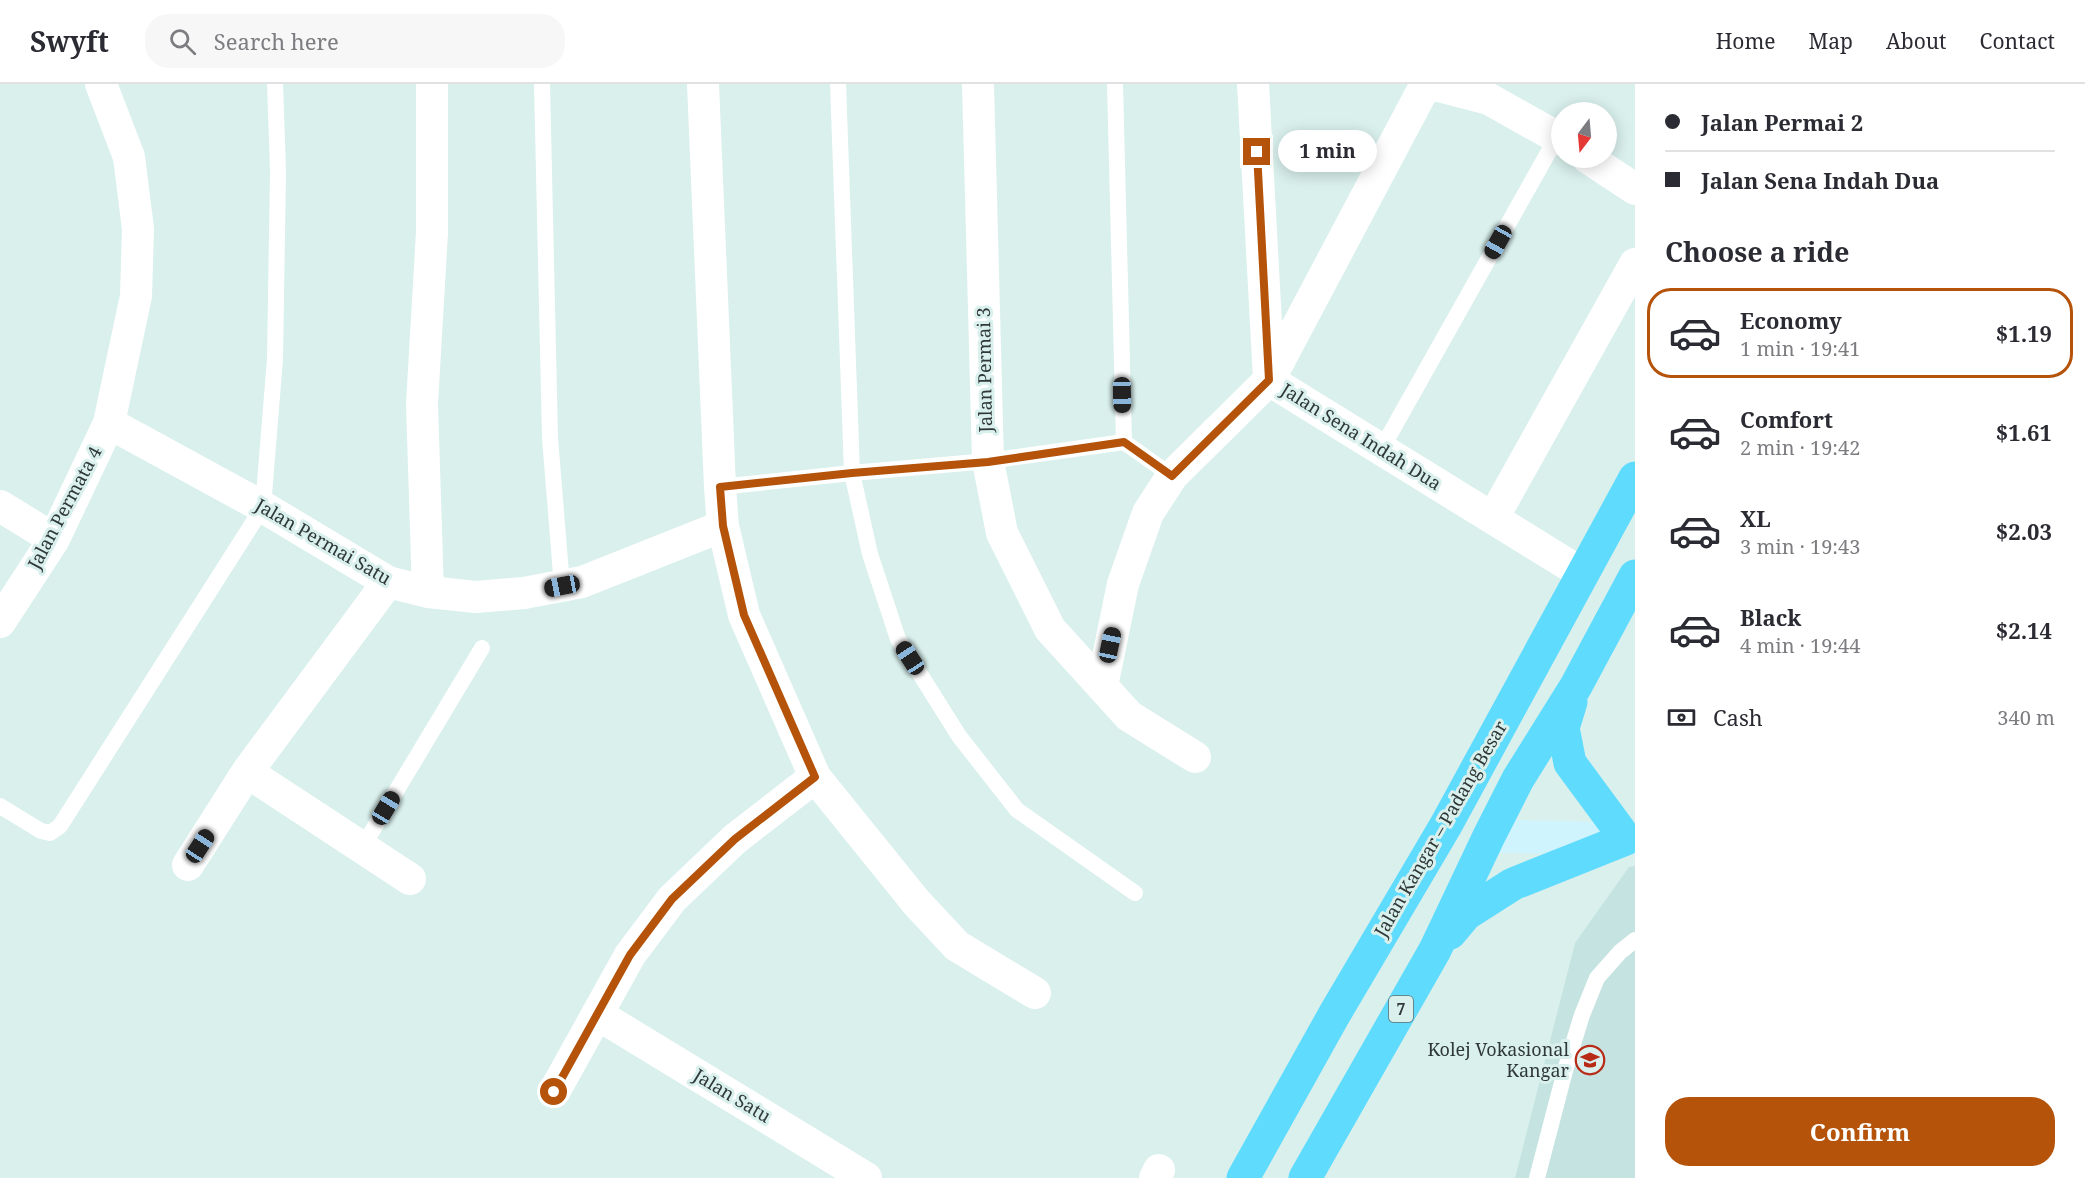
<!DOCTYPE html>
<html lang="en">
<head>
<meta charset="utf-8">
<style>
  :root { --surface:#fff; --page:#f7f7f7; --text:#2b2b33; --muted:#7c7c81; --line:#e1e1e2; --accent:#b45309 }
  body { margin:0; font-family:"Noto Serif",serif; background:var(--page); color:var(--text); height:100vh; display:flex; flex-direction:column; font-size:22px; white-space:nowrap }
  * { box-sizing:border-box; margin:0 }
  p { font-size:20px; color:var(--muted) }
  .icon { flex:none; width:33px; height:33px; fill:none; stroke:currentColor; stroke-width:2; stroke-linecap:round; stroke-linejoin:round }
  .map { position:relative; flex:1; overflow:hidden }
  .details { display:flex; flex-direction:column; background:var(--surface); width:450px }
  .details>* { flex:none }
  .top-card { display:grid; align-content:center; height:132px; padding:0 30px; background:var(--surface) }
  .needle { width:39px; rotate:196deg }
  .tools { position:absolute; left:1551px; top:18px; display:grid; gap:12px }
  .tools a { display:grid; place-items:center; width:66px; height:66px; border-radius:50%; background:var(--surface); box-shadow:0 3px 15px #0003; font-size:30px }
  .end { position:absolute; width:27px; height:27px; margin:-14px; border:8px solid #b45309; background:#fff; box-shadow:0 0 0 3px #fff }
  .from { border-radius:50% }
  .bubble { position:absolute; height:42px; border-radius:21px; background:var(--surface); box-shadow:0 3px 15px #0003; font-size:20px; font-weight:700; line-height:42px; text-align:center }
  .car { position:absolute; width:18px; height:36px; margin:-18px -9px; border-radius:8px; box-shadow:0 0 4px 2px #0007; background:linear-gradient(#222 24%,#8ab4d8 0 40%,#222 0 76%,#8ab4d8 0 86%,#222 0) }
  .top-card b { display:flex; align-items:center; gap:21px; height:57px; font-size:22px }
  .top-card b+b { border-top:2px solid var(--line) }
  .top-card i { width:15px; height:15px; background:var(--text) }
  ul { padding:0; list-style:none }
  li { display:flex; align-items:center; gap:18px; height:90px; margin:0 12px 9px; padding:0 18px; border:3px solid transparent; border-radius:24px }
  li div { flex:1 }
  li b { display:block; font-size:22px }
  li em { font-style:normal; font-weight:700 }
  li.on { border-color:var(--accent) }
  li>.icon { width:54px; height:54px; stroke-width:1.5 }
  h2 { padding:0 30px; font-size:27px; line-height:72px }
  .pay { display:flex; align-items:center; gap:15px; height:66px; padding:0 30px; font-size:22px }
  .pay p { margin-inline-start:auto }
  .action { display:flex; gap:12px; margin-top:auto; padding:12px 30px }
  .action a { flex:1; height:69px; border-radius:24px; background:var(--accent); color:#fff; font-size:24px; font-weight:700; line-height:69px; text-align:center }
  header { display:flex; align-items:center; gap:36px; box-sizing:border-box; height:84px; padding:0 30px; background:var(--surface); border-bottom:2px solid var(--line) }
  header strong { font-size:28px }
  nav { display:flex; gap:33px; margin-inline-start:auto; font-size:21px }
  .search { width:420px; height:54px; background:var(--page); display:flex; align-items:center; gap:15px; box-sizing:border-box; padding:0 21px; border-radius:24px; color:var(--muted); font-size:22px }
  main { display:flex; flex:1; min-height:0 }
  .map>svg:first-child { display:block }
  .built { fill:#c5e4e1 }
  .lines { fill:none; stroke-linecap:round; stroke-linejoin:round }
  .lane { stroke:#fff; stroke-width:16 }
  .street { stroke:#fff; stroke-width:32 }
  .secondary { stroke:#cff4fe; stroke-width:33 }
  .highway { stroke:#5fdbfd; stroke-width:33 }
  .route { stroke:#b45309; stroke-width:8 }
  .labels { text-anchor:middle; stroke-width:6; stroke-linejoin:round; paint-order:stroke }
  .shield { fill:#d9f0ed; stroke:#626f6e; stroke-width:1.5 }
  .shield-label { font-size:16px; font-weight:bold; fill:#2f3837 }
  .street-label { font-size:18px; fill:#2f3837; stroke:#d9f0ed }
  .poi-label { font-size:18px; fill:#2f3837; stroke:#d9f0ed; text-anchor:end }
</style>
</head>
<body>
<header>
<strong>Swyft</strong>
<div class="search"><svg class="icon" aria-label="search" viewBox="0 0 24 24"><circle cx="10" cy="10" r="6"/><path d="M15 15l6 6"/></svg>Search here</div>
<nav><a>Home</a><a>Map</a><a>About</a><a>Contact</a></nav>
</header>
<main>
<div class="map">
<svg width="1635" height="1094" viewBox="0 0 1635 1094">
  <rect width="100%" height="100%" fill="#d9f0ed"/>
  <path class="built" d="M1635,782V1094H1515L1575,859L1629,783Z"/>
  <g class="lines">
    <path class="lane" d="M542,0L550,354L562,502
      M838,0L852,389L870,470L898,555L959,652L1017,726L1135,809
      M1115,0L1124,358
      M1381,366L1557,53
      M720,403L852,389L988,377L1124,358L1172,392
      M0,722L41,747L50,749L60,742L263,423L275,275L278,88L275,0
      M362,764L482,564
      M1537,1094L1566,983L1582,931L1597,894L1620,868L1635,856"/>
    <path class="street" d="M703,0L720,403L723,442L744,531L815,693L916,818L957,862L1035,909
      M978,0L988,377L1002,449L1050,545L1129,632L1195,673
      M1253,0L1269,295
      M1431,0L1489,15L1562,56
      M1588,74L1635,105
      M1269,296L1583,490
      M109,339L263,423L388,498L428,508L476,513L524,509L582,498L723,442
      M0,422L54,455
      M1493,434L1635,180
      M428,508L422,320L432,148V0
      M0,538L54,455L109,339L136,212L138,145L129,73L101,0
      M1102,602L1123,500L1148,429L1172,392L1269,296L1426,0
      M247,688L410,795
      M188,781L247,688L388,498
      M597,930L866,1094
      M554,1008L630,871L672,815L735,755L815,693
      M1155,1094L1159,1086"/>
    <path class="secondary" d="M1489,752L1627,755"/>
    <path class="highway" d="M1450,849L1466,830L1513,800L1626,755L1570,679L1563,644L1571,618
      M1243,1094L1334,931L1446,741L1635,394
      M1305,1094L1435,866L1489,752L1518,695L1576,602L1635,492"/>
  </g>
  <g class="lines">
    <path class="route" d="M554,1008L630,871L672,815L735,755L815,693L744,531L723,442L720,403L852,389L988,378L1124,358L1172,392L1269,296L1257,68"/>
  </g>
  <defs>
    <g id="school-ring" transform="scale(1.5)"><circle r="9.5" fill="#d9f0ed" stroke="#b82b17" stroke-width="1.5"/><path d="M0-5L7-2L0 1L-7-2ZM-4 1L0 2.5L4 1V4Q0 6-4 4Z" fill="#b82b17"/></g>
  </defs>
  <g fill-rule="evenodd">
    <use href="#school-ring" x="1590" y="976"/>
  </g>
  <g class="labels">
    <rect class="shield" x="1389" y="912" width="24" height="26" rx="4.5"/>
    <g class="shield-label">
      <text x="1401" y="931">7</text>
    </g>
    <g class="street-label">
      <text transform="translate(985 286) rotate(-91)" y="6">Jalan Permai 3</text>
      <text transform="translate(1361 353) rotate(32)" y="6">Jalan Sena Indah Dua</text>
      <text transform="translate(65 424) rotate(-62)" y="6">Jalan Permata 4</text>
      <text transform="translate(323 458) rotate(30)" y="6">Jalan Permai Satu</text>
      <text transform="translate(1441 745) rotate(-60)" y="6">Jalan Kangar – Padang Besar</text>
      <text transform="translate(732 1012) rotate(31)" y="6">Jalan Satu</text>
    </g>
    <g class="poi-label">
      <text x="1569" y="972">Kolej Vokasional<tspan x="1569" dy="21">Kangar</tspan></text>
    </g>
  </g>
</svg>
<div class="tools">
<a><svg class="needle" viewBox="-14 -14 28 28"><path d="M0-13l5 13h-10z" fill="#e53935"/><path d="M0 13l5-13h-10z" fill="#7c7c81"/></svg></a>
</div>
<i class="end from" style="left:554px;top:1008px"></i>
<i class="end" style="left:1257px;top:68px"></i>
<div class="bubble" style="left:1278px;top:46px;width:99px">1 min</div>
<i class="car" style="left:1498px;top:158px;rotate:209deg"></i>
<i class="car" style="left:1122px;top:311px;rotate:179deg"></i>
<i class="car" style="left:562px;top:502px;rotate:259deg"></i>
<i class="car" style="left:1110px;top:561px;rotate:12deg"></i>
<i class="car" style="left:910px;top:574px;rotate:327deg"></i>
<i class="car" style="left:386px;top:724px;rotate:31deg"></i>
<i class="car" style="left:200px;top:762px;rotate:33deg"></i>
</div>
<section class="details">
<div class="top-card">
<b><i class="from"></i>Jalan Permai 2</b>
<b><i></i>Jalan Sena Indah Dua</b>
</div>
<h2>Choose a ride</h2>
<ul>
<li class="on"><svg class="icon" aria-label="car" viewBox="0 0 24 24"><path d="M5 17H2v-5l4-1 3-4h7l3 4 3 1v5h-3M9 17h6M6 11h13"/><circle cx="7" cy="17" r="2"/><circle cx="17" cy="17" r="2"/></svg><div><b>Economy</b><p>1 min · 19:41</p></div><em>$1.19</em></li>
<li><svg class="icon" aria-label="car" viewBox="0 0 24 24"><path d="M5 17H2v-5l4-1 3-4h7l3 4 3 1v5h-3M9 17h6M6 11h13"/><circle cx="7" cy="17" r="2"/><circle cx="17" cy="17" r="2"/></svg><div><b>Comfort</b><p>2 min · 19:42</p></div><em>$1.61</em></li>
<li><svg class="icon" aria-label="car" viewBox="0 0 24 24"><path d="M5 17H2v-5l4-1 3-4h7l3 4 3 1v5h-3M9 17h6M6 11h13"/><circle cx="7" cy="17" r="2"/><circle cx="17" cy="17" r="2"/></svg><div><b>XL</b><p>3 min · 19:43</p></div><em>$2.03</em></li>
<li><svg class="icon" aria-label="car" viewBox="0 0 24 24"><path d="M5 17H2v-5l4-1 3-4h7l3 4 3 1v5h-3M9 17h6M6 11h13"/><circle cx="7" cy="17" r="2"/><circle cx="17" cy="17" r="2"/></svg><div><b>Black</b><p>4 min · 19:44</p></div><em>$2.14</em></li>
</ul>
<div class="pay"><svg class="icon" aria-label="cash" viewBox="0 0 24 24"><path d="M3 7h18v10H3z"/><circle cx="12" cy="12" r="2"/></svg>Cash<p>340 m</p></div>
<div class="action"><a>Confirm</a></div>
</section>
</main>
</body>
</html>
